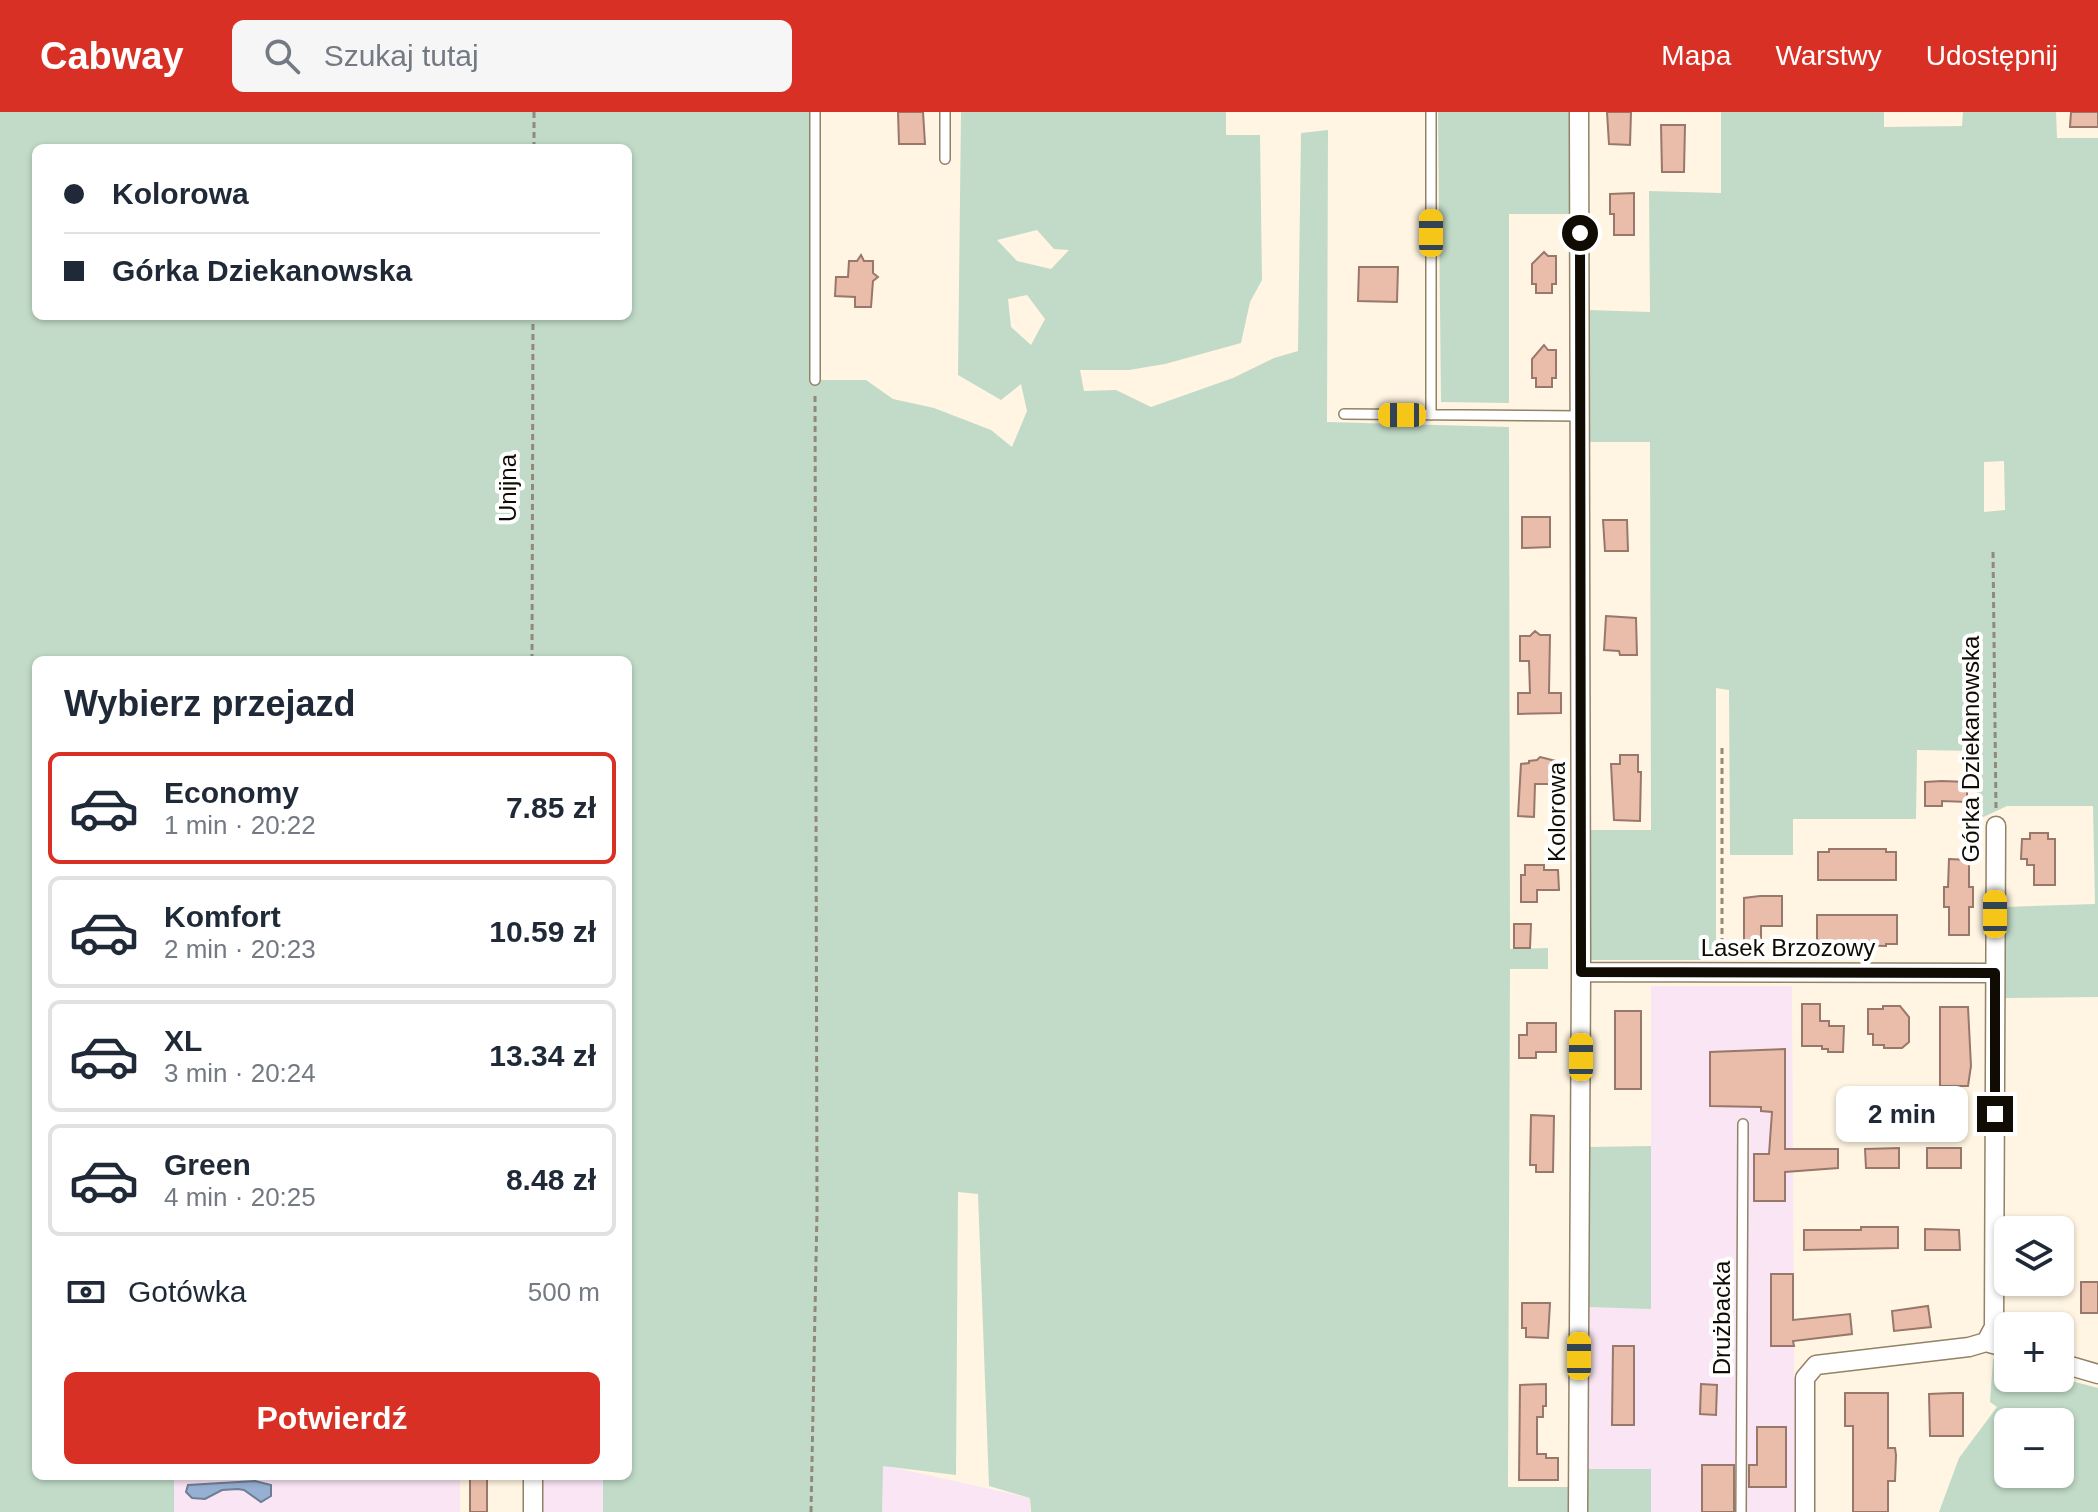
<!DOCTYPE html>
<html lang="pl">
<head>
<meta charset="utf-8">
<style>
  :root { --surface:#fff; --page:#f6f6f7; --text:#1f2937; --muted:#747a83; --line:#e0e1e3; --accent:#d93025 }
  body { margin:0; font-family:Arial,sans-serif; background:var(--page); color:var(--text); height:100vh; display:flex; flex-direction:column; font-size:30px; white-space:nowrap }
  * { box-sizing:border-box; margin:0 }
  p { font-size:26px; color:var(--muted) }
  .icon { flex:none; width:44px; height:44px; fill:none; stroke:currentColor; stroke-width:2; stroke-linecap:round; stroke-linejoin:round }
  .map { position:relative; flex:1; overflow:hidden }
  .sheet { position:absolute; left:32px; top:544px; width:600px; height:824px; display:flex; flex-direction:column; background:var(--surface); border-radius:12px; box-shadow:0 2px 6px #0004 }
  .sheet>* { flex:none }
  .guide { position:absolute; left:32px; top:32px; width:600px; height:176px; border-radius:12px; box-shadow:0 2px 6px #0004; display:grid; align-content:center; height:176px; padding:0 32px; background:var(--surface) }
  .controls { position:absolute; left:1994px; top:1104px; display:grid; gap:16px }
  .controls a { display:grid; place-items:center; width:80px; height:80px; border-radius:12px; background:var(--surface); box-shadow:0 2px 6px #0004; font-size:40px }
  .end { position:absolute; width:36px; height:36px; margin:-18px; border:10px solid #110c03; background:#fff; box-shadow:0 0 0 4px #fff }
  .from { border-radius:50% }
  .bubble { position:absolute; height:56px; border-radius:12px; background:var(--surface); box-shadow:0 2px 6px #0004; font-size:26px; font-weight:700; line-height:56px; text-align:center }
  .car { position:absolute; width:24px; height:48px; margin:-24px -12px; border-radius:10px; box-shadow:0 0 6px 2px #0007; background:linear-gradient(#f5c518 24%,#345 0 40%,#f5c518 0 76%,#345 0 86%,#f5c518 0) }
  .guide b { display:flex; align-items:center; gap:28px; height:76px; font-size:30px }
  .guide b+b { border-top:2px solid var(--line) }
  .guide i { width:20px; height:20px; background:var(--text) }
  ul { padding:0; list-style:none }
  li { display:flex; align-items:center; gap:24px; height:112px; margin:0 16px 12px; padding:0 16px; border:4px solid var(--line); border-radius:12px }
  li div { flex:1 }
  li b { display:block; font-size:30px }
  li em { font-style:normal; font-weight:700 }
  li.current { border-color:var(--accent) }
  li>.icon { width:72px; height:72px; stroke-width:1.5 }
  h2 { padding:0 32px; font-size:36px; line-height:96px }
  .pay { display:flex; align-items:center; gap:20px; height:88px; padding:0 32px; font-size:30px }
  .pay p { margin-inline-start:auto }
  .action { display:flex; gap:16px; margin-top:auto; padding:16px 32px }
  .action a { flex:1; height:92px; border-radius:12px; background:var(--accent); color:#fff; font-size:32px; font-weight:700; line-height:92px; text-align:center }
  header { display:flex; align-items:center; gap:48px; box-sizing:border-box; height:112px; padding:0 40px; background:var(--accent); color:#fff }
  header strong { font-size:38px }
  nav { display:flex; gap:44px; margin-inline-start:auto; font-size:28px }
  .search { width:560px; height:72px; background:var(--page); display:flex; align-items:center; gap:20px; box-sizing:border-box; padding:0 28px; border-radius:12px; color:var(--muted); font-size:30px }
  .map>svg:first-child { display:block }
  .industrial { fill:#fae5f4 }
  .green { fill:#c1dbc8; fill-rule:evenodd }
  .water { fill:#96afd2; stroke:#6e7e94; stroke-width:2 }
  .building { fill:#eabdab; stroke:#98786b; stroke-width:2 }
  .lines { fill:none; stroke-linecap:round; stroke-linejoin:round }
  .service-casing { stroke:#928266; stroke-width:12 }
  .minor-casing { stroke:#928266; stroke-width:21 }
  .path { stroke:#918a7b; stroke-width:3; stroke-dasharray:6 4; stroke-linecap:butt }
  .service { stroke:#fff; stroke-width:9 }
  .minor { stroke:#fff; stroke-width:18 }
  .route { stroke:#110c03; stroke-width:10 }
  .labels { text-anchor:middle; stroke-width:8; stroke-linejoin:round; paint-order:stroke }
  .street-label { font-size:24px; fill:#110c03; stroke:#fff }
</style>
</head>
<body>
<header>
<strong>Cabway</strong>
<div class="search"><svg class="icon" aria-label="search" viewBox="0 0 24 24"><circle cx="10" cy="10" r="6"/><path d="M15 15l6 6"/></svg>Szukaj tutaj</div>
<nav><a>Mapa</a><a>Warstwy</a><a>Udostępnij</a></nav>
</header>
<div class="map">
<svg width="2098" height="1400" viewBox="0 0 2098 1400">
  <rect width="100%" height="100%" fill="#fff5e2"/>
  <path class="industrial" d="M1651,874H1792L1795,1400H1651V1357L1588,1358V1195L1651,1196Z
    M882,1353L1030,1386V1400H882Z
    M174,1364H460V1400H174Z
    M536,1364H603V1400H536Z"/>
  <path class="green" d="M0,0H815V268H866L893,287L934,296L991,318L1012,335L1027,299L1021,272L1001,288L958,263L961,0H1226V23H1260L1262,168L1250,190L1241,231L1165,252L1129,258H1080L1084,279L1116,278L1151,295L1233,266L1274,246L1298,239L1301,21L1328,18L1327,310L1509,315L1510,837L1548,836V857H1510L1508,1375H1569V1400H1031L1030,1386L989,1374L978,1082L958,1080L956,1363L883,1354L882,1400H603V1364H628V548H36V1364H174V1400H0ZM36,36H628V204H36ZM1037,118L1054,137L1069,138L1051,157L1017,149L997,128ZM1027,183L1045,207L1031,233L1011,215L1008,187Z
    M1438,0H1571V102H1509V291L1441,290Z
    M1721,0H1884V15L1962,14L1963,0H2056L2057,26H2098V885L2004,886V795L2095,792L2093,694H2007L1977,708V639L1917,638L1916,707H1793V743H1730L1729,578L1716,576V848H1586L1588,718H1651L1650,330H1588L1587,198L1650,200L1649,79L1721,81ZM2004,349L2005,398L1984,400V350Z
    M1651,1034V1197L1588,1195L1587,1035Z
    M1993,1247L2008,1251V1266H2060L2098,1276V1400H1939L1959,1346L1997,1295L1990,1290ZM2008,1310H2060V1362H2008Z
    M1584,1357H1651V1400H1584Z"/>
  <path class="water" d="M255,1369L271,1373V1384L261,1390L244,1378L238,1377L222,1378L205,1387L192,1386L186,1380L188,1373Z"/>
  <path class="building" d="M898,0H923L925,32H899Z
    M1607,0H1631L1630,33L1609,32Z
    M2071,0H2098V15H2070Z
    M1661,13H1685L1684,60H1662Z
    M1634,81V123H1614V102H1610V82Z
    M1544,140L1548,144H1556V172H1552V181H1536V172H1532V152Z
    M861,143L864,149H873V161L878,165L873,169L871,195H855V185L835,184L836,165H848L849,149H857Z
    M1359,155H1398L1397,190L1358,189Z
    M1544,233L1548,238H1556V266H1552V275H1536V266H1532V247Z
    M1522,405H1550V435L1522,436Z
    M1603,408H1627L1628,439H1605Z
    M1606,504L1636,506L1637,543H1620L1619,539L1604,538Z
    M1535,519L1540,523H1550L1549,581H1561V601L1518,602V581H1530L1529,549H1520V524H1530Z
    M1620,643H1638V660H1641L1640,709L1614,708L1611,652H1620Z
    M1540,645L1556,649L1557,672H1535L1534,705L1518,704L1521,652L1529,651V649L1537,648Z
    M1942,669L1967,670V690L1942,689V694H1925V670Z
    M2030,721H2048V727H2055V773H2034V753H2027V747H2021L2022,727H2030Z
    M1829,737H1886V740H1896V768H1818V740H1829Z
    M1949,747L1969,748V775H1973V795H1969V823H1949V795H1944V775H1948Z
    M1525,753H1544V758H1558L1559,778H1537V790H1521V763H1525Z
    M1760,784H1782V814H1761V831H1744V786Z
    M1817,803H1897V832H1886V834L1817,832Z
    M1514,812H1531L1530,836H1514Z
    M1802,892H1820V909H1829V914H1844L1843,940H1828V937H1822V934H1802Z
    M1883,894H1900L1909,905V930L1902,936H1884V933H1873V922H1868V897H1883Z
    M1940,895H1968L1971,954L1968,974H1940Z
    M1615,899H1641V977H1615Z
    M1527,911H1556V940H1536V946H1519V923H1527Z
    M1785,937V1037H1838V1056L1785,1060V1089H1754V1042H1769L1772,1000L1761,999V995L1710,994V940Z
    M1531,1003L1554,1004L1553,1060H1536V1053H1530Z
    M1899,1036V1056H1866L1865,1037Z
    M1927,1036H1961V1056H1927Z
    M1861,1115H1898V1136L1804,1138V1118H1861Z
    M1925,1117L1959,1118L1960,1138H1925Z
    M1771,1162H1793V1208L1850,1202L1852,1222L1793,1229L1794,1234H1771Z
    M2081,1170H2098V1201H2081Z
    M1522,1191H1550L1548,1226L1526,1225V1216H1522Z
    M1928,1194L1931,1215L1894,1219L1892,1199Z
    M1613,1234H1634V1313H1612Z
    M1546,1272V1294H1543V1305H1537V1342H1546V1346H1558V1368H1519L1520,1273Z
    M1701,1272L1717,1273L1716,1303L1700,1302Z
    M1845,1281H1888V1336H1895L1896,1343L1895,1369H1888V1400H1853V1314H1845Z
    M1952,1281H1963V1324H1930L1929,1282Z
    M1757,1315H1786V1375H1749V1353H1757Z
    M1702,1353H1734V1400H1702Z
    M470,1364H487V1400H470Z"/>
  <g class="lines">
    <g class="service-casing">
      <path id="service" d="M815,0V268
        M1431,0V303
        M945,47V0
        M1344,302L1580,304
        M1741,1400L1743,1012"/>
    </g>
    <g class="minor-casing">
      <path id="minor" d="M1581,860L1995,861
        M1986,1230L2008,1236
        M2060,1251L2098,1262
        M533,1364V1400
        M1578,1400L1581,860L1579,0
        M1805,1400V1266L1816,1253L1969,1235L1986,1230L1994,1215L1996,714"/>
    </g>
    <path class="path" d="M534,36V0
      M1993,440L1996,698
      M532,548L533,204
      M1722,842V634
      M811,1400L817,1099L815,280"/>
    <use href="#service" class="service"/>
    <use href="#minor" class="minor"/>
  </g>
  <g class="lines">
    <path class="route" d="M1580,121L1581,860L1995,861V1002"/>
  </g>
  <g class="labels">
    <g class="street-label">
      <text transform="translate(508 376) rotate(-90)" y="8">Unijna</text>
      <text transform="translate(1971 637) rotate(-90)" y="8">Górka Dziekanowska</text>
      <text transform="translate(1557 700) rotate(-90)" y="8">Kolorowa</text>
      <text x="1788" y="844">Lasek Brzozowy</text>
      <text transform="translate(1722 1206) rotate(-90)" y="8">Drużbacka</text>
    </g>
  </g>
</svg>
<div class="controls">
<a><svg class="icon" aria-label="layers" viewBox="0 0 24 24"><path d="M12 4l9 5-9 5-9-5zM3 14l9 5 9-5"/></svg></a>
<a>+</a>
<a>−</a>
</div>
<i class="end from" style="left:1580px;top:121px"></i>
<i class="end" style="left:1995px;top:1002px"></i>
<div class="bubble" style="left:1836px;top:974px;width:132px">2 min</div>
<i class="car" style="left:1431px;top:121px;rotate:0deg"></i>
<i class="car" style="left:1402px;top:303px;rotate:270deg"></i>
<i class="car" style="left:1995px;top:802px;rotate:0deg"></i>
<i class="car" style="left:1581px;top:945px;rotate:0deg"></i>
<i class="car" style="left:1579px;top:1244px;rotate:0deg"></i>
<div class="guide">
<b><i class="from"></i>Kolorowa</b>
<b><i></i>Górka Dziekanowska</b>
</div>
<section class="sheet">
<h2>Wybierz przejazd</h2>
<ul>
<li class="current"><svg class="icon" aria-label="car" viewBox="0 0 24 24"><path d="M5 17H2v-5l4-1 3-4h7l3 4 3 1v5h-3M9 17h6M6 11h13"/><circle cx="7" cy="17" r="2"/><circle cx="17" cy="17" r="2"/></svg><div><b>Economy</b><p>1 min · 20:22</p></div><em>7.85 zł</em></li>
<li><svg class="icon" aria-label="car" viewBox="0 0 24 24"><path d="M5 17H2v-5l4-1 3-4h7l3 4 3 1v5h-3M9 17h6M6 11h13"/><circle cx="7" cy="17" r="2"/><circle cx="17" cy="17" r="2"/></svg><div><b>Komfort</b><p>2 min · 20:23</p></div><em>10.59 zł</em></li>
<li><svg class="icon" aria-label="car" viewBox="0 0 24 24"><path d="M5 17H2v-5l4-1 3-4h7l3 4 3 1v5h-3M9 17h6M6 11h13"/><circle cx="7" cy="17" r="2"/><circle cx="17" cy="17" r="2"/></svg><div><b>XL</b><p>3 min · 20:24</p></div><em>13.34 zł</em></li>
<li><svg class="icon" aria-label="car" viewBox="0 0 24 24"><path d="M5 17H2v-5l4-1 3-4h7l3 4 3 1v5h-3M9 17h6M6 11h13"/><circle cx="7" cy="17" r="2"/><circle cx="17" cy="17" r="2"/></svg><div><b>Green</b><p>4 min · 20:25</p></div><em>8.48 zł</em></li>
</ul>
<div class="pay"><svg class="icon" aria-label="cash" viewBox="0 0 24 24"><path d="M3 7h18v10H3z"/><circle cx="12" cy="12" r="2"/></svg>Gotówka<p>500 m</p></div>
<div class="action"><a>Potwierdź</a></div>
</section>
</div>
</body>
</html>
